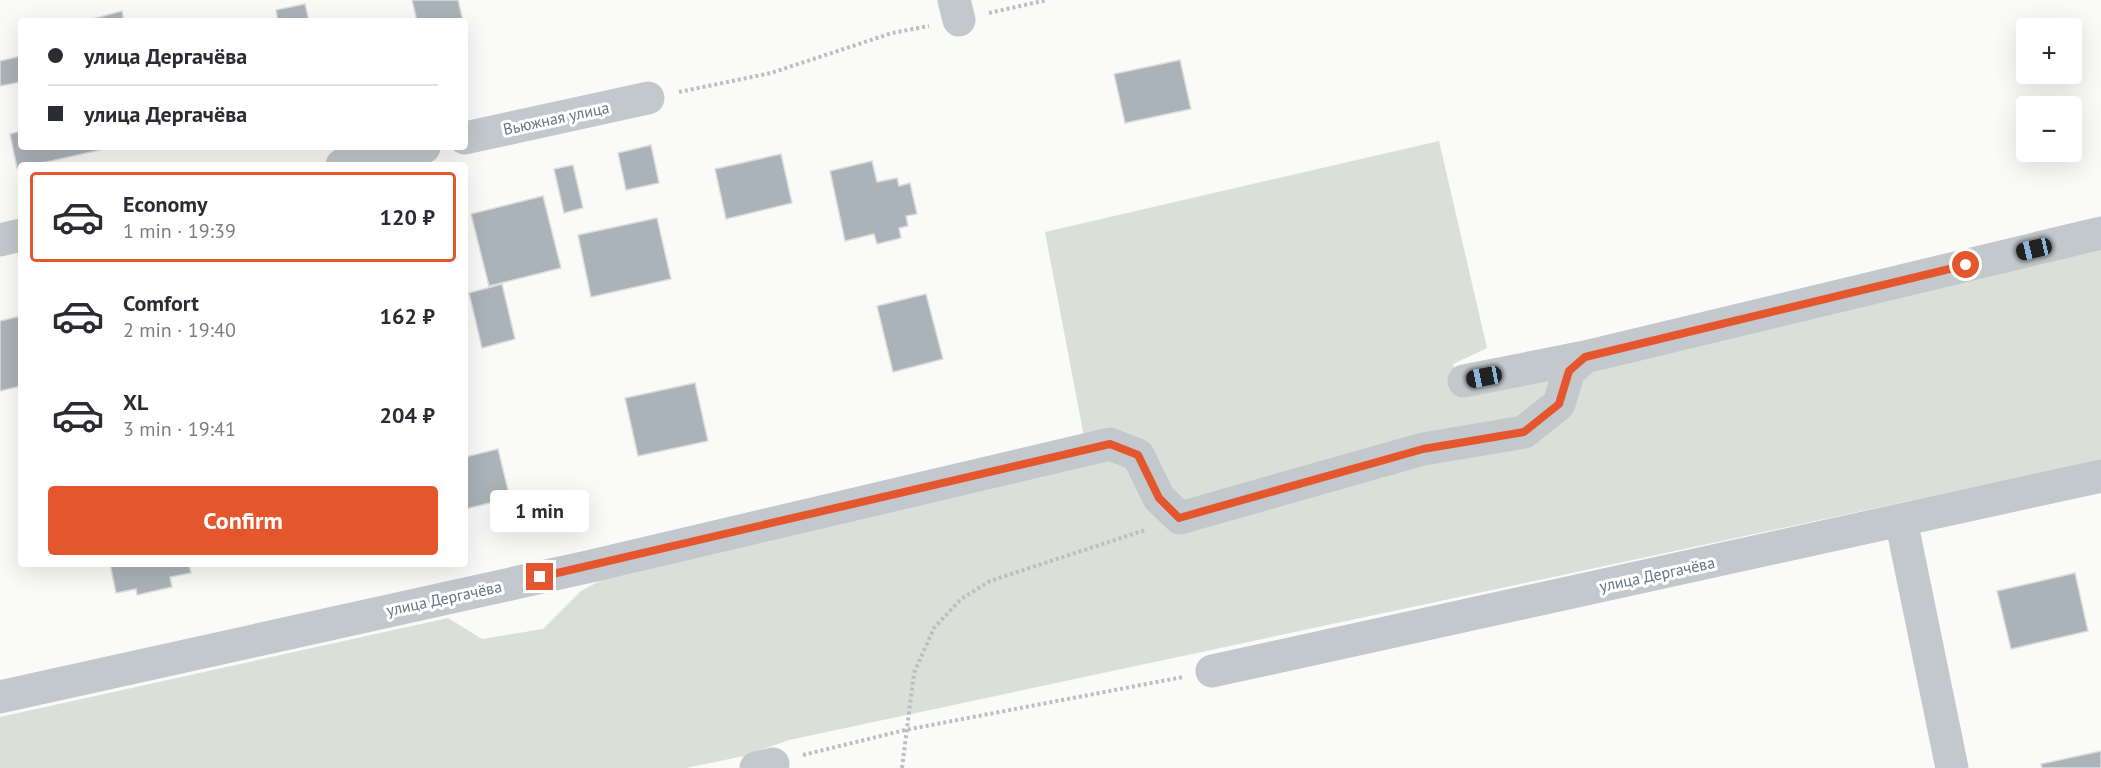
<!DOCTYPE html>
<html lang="en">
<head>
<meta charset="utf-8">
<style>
  :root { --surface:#fff; --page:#f7f7f7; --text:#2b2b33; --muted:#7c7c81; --line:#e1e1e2; --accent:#e4572e }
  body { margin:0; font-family:"PT Sans",sans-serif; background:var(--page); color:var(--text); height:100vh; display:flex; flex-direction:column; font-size:22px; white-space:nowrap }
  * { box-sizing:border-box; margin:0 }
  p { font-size:20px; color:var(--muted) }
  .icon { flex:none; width:33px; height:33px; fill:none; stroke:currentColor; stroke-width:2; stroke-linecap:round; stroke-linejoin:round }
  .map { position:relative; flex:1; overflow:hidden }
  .sheet { position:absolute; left:18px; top:162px; width:450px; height:405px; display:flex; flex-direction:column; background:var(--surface); border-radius:6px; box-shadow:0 6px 24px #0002 }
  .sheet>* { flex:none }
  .guide { position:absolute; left:18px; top:18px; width:450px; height:132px; border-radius:6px; box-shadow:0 6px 24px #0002; display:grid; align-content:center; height:132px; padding:0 30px; background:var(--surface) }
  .buttons { position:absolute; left:2016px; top:18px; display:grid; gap:12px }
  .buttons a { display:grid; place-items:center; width:66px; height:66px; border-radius:6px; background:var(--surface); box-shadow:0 6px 24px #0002; font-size:30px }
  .end { position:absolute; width:27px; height:27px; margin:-14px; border:8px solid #e4572e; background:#fff; box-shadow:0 0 0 3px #fff }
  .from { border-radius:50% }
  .bubble { position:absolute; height:42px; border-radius:6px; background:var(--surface); box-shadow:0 6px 24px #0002; font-size:20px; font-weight:700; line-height:42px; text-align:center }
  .car { position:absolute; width:18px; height:36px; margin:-18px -9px; border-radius:8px; box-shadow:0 0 4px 2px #0007; background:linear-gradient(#222 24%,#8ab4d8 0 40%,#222 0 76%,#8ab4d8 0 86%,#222 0) }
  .guide b { display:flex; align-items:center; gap:21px; height:57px; font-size:22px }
  .guide b+b { border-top:2px solid var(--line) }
  .guide i { width:15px; height:15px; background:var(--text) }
  ul { padding:10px 0 0; list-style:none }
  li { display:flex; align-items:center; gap:18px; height:90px; margin:0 12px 9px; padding:0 18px; border:3px solid transparent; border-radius:6px }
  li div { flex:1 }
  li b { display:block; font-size:22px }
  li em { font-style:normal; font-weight:700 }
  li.on { border-color:var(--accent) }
  li>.icon { width:54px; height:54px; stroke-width:1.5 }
  .primary-button { display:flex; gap:12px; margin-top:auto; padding:12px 30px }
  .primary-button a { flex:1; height:69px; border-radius:6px; background:var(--accent); color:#fff; font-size:24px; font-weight:700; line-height:69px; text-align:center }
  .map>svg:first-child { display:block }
  .green { fill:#dadfd7 }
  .building { fill:#aab3b9; stroke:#dcdcda; stroke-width:1.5 }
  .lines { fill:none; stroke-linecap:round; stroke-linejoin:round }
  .path { stroke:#bbbfc2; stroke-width:4; stroke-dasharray:3 3; stroke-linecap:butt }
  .minor { stroke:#c3c8cc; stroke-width:33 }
  .route { stroke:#e4572e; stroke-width:8 }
  .labels { text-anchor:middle; stroke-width:6; stroke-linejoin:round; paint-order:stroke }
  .street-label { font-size:16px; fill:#657683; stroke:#fff }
</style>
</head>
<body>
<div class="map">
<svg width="2101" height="768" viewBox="0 0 2101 768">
  <rect width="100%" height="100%" fill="#fafaf8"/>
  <path class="green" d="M1439,141L1487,348L1453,364L1463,398L2101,245V460L789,740L744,756L686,768H0V717L448,618L482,639L543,629L581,591L627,566L1089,463L1045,232Z"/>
  <path class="building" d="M412,0H458L463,21H417Z
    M305,4L309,21H278L276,10Z
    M122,11L124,21H85Z
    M21,56V82L0,86V61Z
    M1180,60L1191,109L1125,123L1114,74Z
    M21,131V147H99L100,150L33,165H21L17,168L10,134Z
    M651,145L659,183L626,190L618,153Z
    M781,154L792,203L726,219L715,169Z
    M872,161L877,182L897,178L899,186L910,183L917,214L906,216L908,226L899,228L901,238L877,244L874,234L845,241L830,171Z
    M573,165L583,208L564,213L554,169Z
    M543,196L561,268L489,286L471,214Z
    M657,218L671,279L591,297L578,235Z
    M502,284L515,339L482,348L469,293Z
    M926,294L943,359L893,372L877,306Z
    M21,316V386L0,391V321Z
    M695,383L708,441L638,456L625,398Z
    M498,449L510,498L465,509V457Z
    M110,564H189L191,573L170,577L172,587L137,595L136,589L116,593Z
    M2075,573L2088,631L2011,649L1997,591Z
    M2101,751V768H2042L2041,764Z"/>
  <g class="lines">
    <path class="path" d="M989,13L1047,0
      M679,92L771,73L892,33L929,26
      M803,755L905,730L1183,677
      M902,768L914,673L934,628L961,599L990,581L1145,530"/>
    <path class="minor" d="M954,0L959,20
      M465,138L648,98
      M342,165L424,147
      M0,240L21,235
      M1464,381L1585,357L2101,233
      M1901,520L1952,768
      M1212,671L2101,476
      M0,697L587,567L1110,444L1138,455L1159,498L1180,518L1423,449L1524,432L1559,404L1569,371L1585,357
      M756,768L773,764"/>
  </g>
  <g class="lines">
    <path class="route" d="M540,577L1110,444L1138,455L1159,498L1179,518L1423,449L1524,432L1559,404L1569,371L1585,357L1966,265"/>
  </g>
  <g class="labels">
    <g class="street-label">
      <text transform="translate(556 118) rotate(-12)" y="6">Вьюжная улица</text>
      <text transform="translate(1657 574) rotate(-12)" y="6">улица Дергачёва</text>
      <text transform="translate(444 598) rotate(-12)" y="6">улица Дергачёва</text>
    </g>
  </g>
</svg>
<div class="buttons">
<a>+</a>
<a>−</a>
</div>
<i class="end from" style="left:1966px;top:265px"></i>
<i class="end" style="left:540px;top:577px"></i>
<div class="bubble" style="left:490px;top:490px;width:99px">1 min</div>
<i class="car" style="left:2034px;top:249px;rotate:257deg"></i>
<i class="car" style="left:1484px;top:377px;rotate:259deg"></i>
<div class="guide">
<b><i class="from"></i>улица Дергачёва</b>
<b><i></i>улица Дергачёва</b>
</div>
<section class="sheet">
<ul>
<li class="on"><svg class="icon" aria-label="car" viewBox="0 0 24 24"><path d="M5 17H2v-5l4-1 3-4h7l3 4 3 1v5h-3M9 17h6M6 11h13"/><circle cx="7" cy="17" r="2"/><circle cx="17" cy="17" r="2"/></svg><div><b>Economy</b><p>1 min · 19:39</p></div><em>120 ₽</em></li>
<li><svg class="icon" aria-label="car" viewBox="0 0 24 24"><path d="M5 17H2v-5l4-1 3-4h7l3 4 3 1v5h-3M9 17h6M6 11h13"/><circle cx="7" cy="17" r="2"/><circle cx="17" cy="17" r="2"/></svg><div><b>Comfort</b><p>2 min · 19:40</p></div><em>162 ₽</em></li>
<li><svg class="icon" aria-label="car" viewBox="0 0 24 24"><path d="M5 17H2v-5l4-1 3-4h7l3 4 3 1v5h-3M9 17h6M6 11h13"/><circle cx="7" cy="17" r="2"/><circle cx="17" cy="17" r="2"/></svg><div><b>XL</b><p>3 min · 19:41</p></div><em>204 ₽</em></li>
</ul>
<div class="primary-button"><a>Confirm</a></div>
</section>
</div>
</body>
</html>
